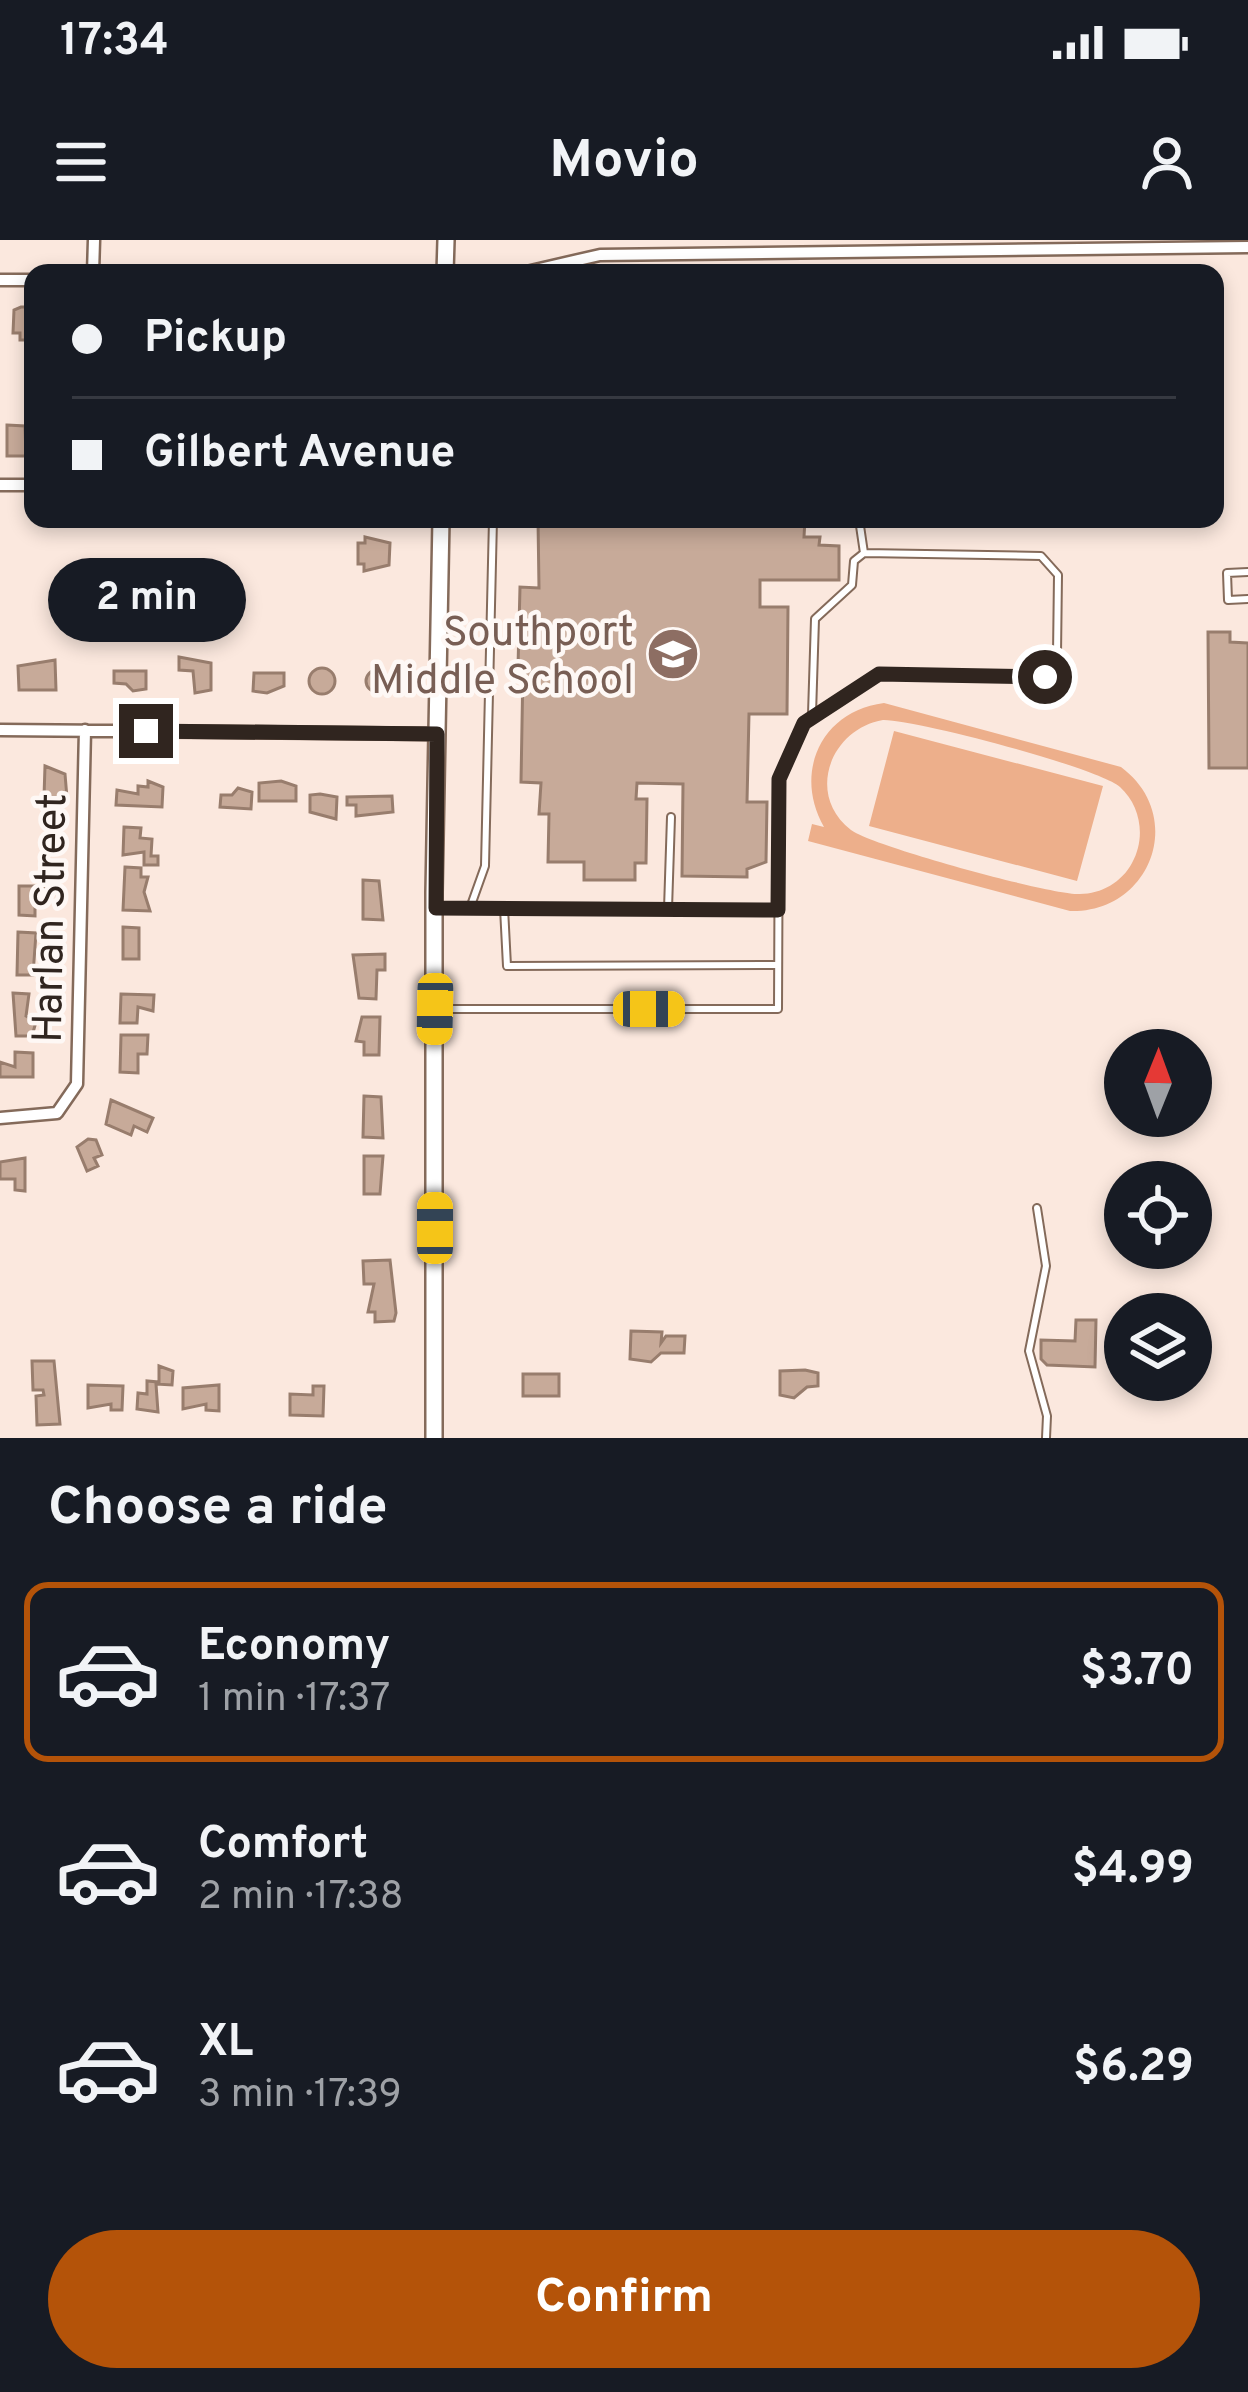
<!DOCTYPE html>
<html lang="en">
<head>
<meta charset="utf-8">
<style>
  :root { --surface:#171b24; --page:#20242c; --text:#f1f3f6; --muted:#9ea1a6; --line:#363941; --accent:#b45309 }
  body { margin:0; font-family:Overpass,sans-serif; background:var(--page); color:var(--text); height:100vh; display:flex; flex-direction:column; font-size:45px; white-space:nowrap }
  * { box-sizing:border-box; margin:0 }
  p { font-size:39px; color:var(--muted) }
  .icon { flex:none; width:66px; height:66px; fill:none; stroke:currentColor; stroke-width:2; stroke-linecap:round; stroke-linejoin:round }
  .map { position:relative; height:1198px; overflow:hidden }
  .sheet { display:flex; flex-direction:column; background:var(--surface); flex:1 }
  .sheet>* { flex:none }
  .banner { position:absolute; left:24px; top:24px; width:1200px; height:264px; border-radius:24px; box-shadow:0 6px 18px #0003; display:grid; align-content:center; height:264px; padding:0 48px; background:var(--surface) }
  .needle { width:78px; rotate:1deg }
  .tools { position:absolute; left:1104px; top:789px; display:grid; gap:24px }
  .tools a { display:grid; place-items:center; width:108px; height:108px; border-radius:50%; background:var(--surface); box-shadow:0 6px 18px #0003; font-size:60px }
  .end { position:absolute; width:54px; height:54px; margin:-27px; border:15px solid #30251f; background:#fff; box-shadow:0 0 0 6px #fff }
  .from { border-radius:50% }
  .bubble { position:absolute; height:84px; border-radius:42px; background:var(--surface); box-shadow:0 6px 18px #0003; font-size:39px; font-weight:700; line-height:84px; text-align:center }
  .car { position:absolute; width:36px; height:72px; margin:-36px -18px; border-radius:15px; box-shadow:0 0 9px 3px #0007; background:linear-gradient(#f5c518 24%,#345 0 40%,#f5c518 0 76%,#345 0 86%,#f5c518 0) }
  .banner b { display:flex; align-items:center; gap:42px; height:114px; font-size:45px }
  .banner b+b { border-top:3px solid var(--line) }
  .banner i { width:30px; height:30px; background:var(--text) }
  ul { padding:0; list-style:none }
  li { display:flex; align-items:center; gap:36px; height:180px; margin:0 24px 18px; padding:0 24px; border:6px solid transparent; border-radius:24px }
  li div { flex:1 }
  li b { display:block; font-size:45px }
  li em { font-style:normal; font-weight:700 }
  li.on { border-color:var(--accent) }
  li>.icon { width:108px; height:108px; stroke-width:1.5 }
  h2 { padding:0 48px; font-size:54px; line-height:144px }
  .primary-button { display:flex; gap:24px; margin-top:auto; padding:24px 48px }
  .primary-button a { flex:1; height:138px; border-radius:72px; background:var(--accent); color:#fff; font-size:48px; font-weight:700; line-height:138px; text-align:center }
  .status { display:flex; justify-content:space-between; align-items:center; height:84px; padding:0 60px; background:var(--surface); direction:ltr }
  .status svg { height:33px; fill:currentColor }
  header { display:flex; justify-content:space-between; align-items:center; height:156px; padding:0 48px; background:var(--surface); font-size:54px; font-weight:700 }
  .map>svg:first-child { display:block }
  .green { fill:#edaf8b; fill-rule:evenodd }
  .building { fill:#c7aa99; stroke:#987d6d; stroke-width:3 }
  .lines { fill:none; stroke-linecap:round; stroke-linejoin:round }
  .lane-casing { stroke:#846a5a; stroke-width:10 }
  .street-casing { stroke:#846a5a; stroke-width:15 }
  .secondary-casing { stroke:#846a5a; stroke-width:20 }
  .lane { stroke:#fff; stroke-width:6 }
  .street { stroke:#fff; stroke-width:10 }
  .secondary { stroke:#fff; stroke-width:15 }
  .route { stroke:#30251f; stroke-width:15 }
  .labels { text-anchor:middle; stroke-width:9; stroke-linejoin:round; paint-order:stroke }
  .education-label { font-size:42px; fill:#785e54; stroke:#fef8f5; text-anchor:end }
  .street-label { font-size:42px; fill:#30251f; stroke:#fef8f5 }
</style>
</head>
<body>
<div class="status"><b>17:34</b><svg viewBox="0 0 49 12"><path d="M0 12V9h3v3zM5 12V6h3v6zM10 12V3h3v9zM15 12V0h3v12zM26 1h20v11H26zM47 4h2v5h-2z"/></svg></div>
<header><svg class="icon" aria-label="menu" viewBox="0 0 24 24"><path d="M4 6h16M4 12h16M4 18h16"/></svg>Movio<svg class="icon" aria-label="person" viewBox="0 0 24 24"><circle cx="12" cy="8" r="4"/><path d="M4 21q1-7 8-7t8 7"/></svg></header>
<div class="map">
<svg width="1248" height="1198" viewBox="0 0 1248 1198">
  <rect width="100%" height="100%" fill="#fbe8de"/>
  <path class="green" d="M884,463L1121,527C1187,576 1151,673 1070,671L808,601L812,584L824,587C793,533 821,471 884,463ZM883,480C914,479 1099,528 1120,547C1141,566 1146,598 1132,623C1122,642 1101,654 1080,654C1050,655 872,606 851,590C805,554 831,489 883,480Z
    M894,491L1103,546L1077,641L869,586Z"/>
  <path class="building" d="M21,67H31L33,100H20V93H13L14,70Z
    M7,185L25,186L26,216H7Z
    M538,279H805L804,297H820L819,305L839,306V340H760V367H788L787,474H749L747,562H767L766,622L747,629V637L682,636L683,544L637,543L636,559H647L646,623H635V640H584V622H548L549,574H539L541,543L521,542L523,427H518L520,347L539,348Z
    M365,297L390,303L389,325L364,331V324H358V303H365Z
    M1208,392H1230V402L1248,403V528H1209Z
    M179,417L211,423V450L195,453L193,431L179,430Z
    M55,420L56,450H19L18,426Z
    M309 441a13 13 0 1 1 26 0a13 13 0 1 1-26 0Z
    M366 441a11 11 0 1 1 22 0a11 11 0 1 1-22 0Z
    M114,431H146V449L133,451L126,444L114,443Z
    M254,433H284V446L267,453L253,451Z
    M45,526L65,534L67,558L61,563L44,557Z
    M148,541L163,547L162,567L116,565L117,550L138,554V546L148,547Z
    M281,541L296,546V561H259V543Z
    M238,548L252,552L251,569L220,567L221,555H232Z
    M320,554L337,557L336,579L310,572V555Z
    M392,556L393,572L356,576V565H347V557Z
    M124,587L141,588L140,598L152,599L151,616H158V625H144V612L123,615Z
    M125,627L141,628V637H148L144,652L150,671L123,670Z
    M363,640L379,641L383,680L363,679Z
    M19,646H47V655L35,654V676L19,675Z
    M123,687L139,688V719H123Z
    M18,692L36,693L33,735H17Z
    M385,714V730H377L376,759L359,758L353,715Z
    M13,753L29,754L26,776L36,782L32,796H16Z
    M121,754L154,755L153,771L138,767L137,783H120Z
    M362,777H380L379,815H364V802L356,801Z
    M121,795H148L147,814H138V833L120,832Z
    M15,812L33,813V837H0V822L15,827Z
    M364,856L381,857L383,898L363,897Z
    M111,860L153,878L147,892L134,886L131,895L106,884Z
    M88,899L96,900L102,915L94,918L98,926L87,931L77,907Z
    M364,916H383L380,954H364Z
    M25,918V951L15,950V939H0V922Z
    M390,1020L396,1073L394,1081L375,1082V1072H368L374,1044H364L363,1021Z
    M1076,1080H1096L1095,1127L1047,1125L1041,1119V1100L1075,1101Z
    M631,1091L662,1092L661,1103L666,1096H685L684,1113H661L651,1122L630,1119Z
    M32,1121H54L60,1184L37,1185L36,1156L44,1155L43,1150H33Z
    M159,1126L173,1131L172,1145L156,1144L158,1172L137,1169L138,1153L147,1154V1141L159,1142Z
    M805,1130L818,1133V1146L807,1147L794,1158L780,1155V1131Z
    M523,1134H559V1156H523Z
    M88,1145L123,1146L122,1170H111V1164L88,1168Z
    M219,1145V1171L206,1170V1164L183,1169V1148Z
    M313,1146H324L323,1176L290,1175V1154L313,1155Z"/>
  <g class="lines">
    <g class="lane-casing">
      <path id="lane" d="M1248,332L1227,333L1228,360L1248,359
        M812,474L815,379L852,345L854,321L864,313
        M436,668L778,670
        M470,668L485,626L493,279
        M504,668L507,726L778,725
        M668,669L671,577
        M439,769H778L779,540L804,483L879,434L1044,437L1057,414L1058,335L1041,316L864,313L859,279
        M1037,968L1046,1026L1029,1111L1047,1176L1046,1198"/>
    </g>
    <g class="street-casing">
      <path id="street" d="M93,33L94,0
        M522,33L600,15L1248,7
        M0,40H33
        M0,245H33
        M0,490L437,494
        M0,878L57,873L77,844L85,490"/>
    </g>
    <g class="secondary-casing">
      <path id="secondary" d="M445,33L446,0
        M434,1198V652L441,279"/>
    </g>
    <use href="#lane" class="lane"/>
    <use href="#street" class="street"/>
    <use href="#secondary" class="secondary"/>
  </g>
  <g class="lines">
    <path class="route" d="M146,491L437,494L436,668L778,670L779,539L804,483L879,434L1045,437"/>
  </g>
  <defs>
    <g id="school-disc" transform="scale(2.7)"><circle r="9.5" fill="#8d6e63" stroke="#fef8f5"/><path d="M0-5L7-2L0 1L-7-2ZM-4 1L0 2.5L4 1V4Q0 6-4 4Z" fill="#fff"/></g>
  </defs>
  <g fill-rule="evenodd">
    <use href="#school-disc" x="673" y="414"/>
  </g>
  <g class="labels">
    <g class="education-label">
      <text x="634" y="405">Southport<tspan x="634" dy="48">Middle School</tspan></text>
    </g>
    <g class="street-label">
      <text transform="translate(48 678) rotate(-89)" y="15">Harlan Street</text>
    </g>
  </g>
</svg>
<div class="tools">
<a><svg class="needle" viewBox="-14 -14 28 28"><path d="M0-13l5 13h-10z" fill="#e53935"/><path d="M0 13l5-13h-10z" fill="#9ea1a6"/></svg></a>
<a><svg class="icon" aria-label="locate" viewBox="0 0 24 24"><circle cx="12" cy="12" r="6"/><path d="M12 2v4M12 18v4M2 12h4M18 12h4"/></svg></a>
<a><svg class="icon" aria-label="layers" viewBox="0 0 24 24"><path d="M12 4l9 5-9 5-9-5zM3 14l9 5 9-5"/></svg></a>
</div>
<i class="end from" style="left:1045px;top:437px"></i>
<i class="end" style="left:146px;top:491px"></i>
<div class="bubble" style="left:48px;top:318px;width:198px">2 min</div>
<i class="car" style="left:435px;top:769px;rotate:181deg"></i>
<i class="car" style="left:649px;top:769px;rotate:90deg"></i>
<i class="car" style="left:435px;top:988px;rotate:0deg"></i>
<div class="banner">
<b><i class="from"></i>Pickup</b>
<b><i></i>Gilbert Avenue</b>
</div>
</div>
<section class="sheet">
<h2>Choose a ride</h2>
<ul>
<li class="on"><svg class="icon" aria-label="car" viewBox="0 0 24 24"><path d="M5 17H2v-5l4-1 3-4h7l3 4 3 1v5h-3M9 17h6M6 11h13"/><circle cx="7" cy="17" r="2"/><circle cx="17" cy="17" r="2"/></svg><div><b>Economy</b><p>1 min · 17:37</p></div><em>$3.70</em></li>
<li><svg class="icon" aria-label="car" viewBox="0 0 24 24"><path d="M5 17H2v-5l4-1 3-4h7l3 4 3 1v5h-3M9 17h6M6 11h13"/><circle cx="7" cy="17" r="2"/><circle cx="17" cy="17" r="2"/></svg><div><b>Comfort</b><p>2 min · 17:38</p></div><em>$4.99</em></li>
<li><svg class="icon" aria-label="car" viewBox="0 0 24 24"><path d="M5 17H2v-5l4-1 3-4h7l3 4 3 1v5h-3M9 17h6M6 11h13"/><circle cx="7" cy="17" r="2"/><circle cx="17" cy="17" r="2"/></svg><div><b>XL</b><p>3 min · 17:39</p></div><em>$6.29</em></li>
</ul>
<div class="primary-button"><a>Confirm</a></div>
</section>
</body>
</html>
